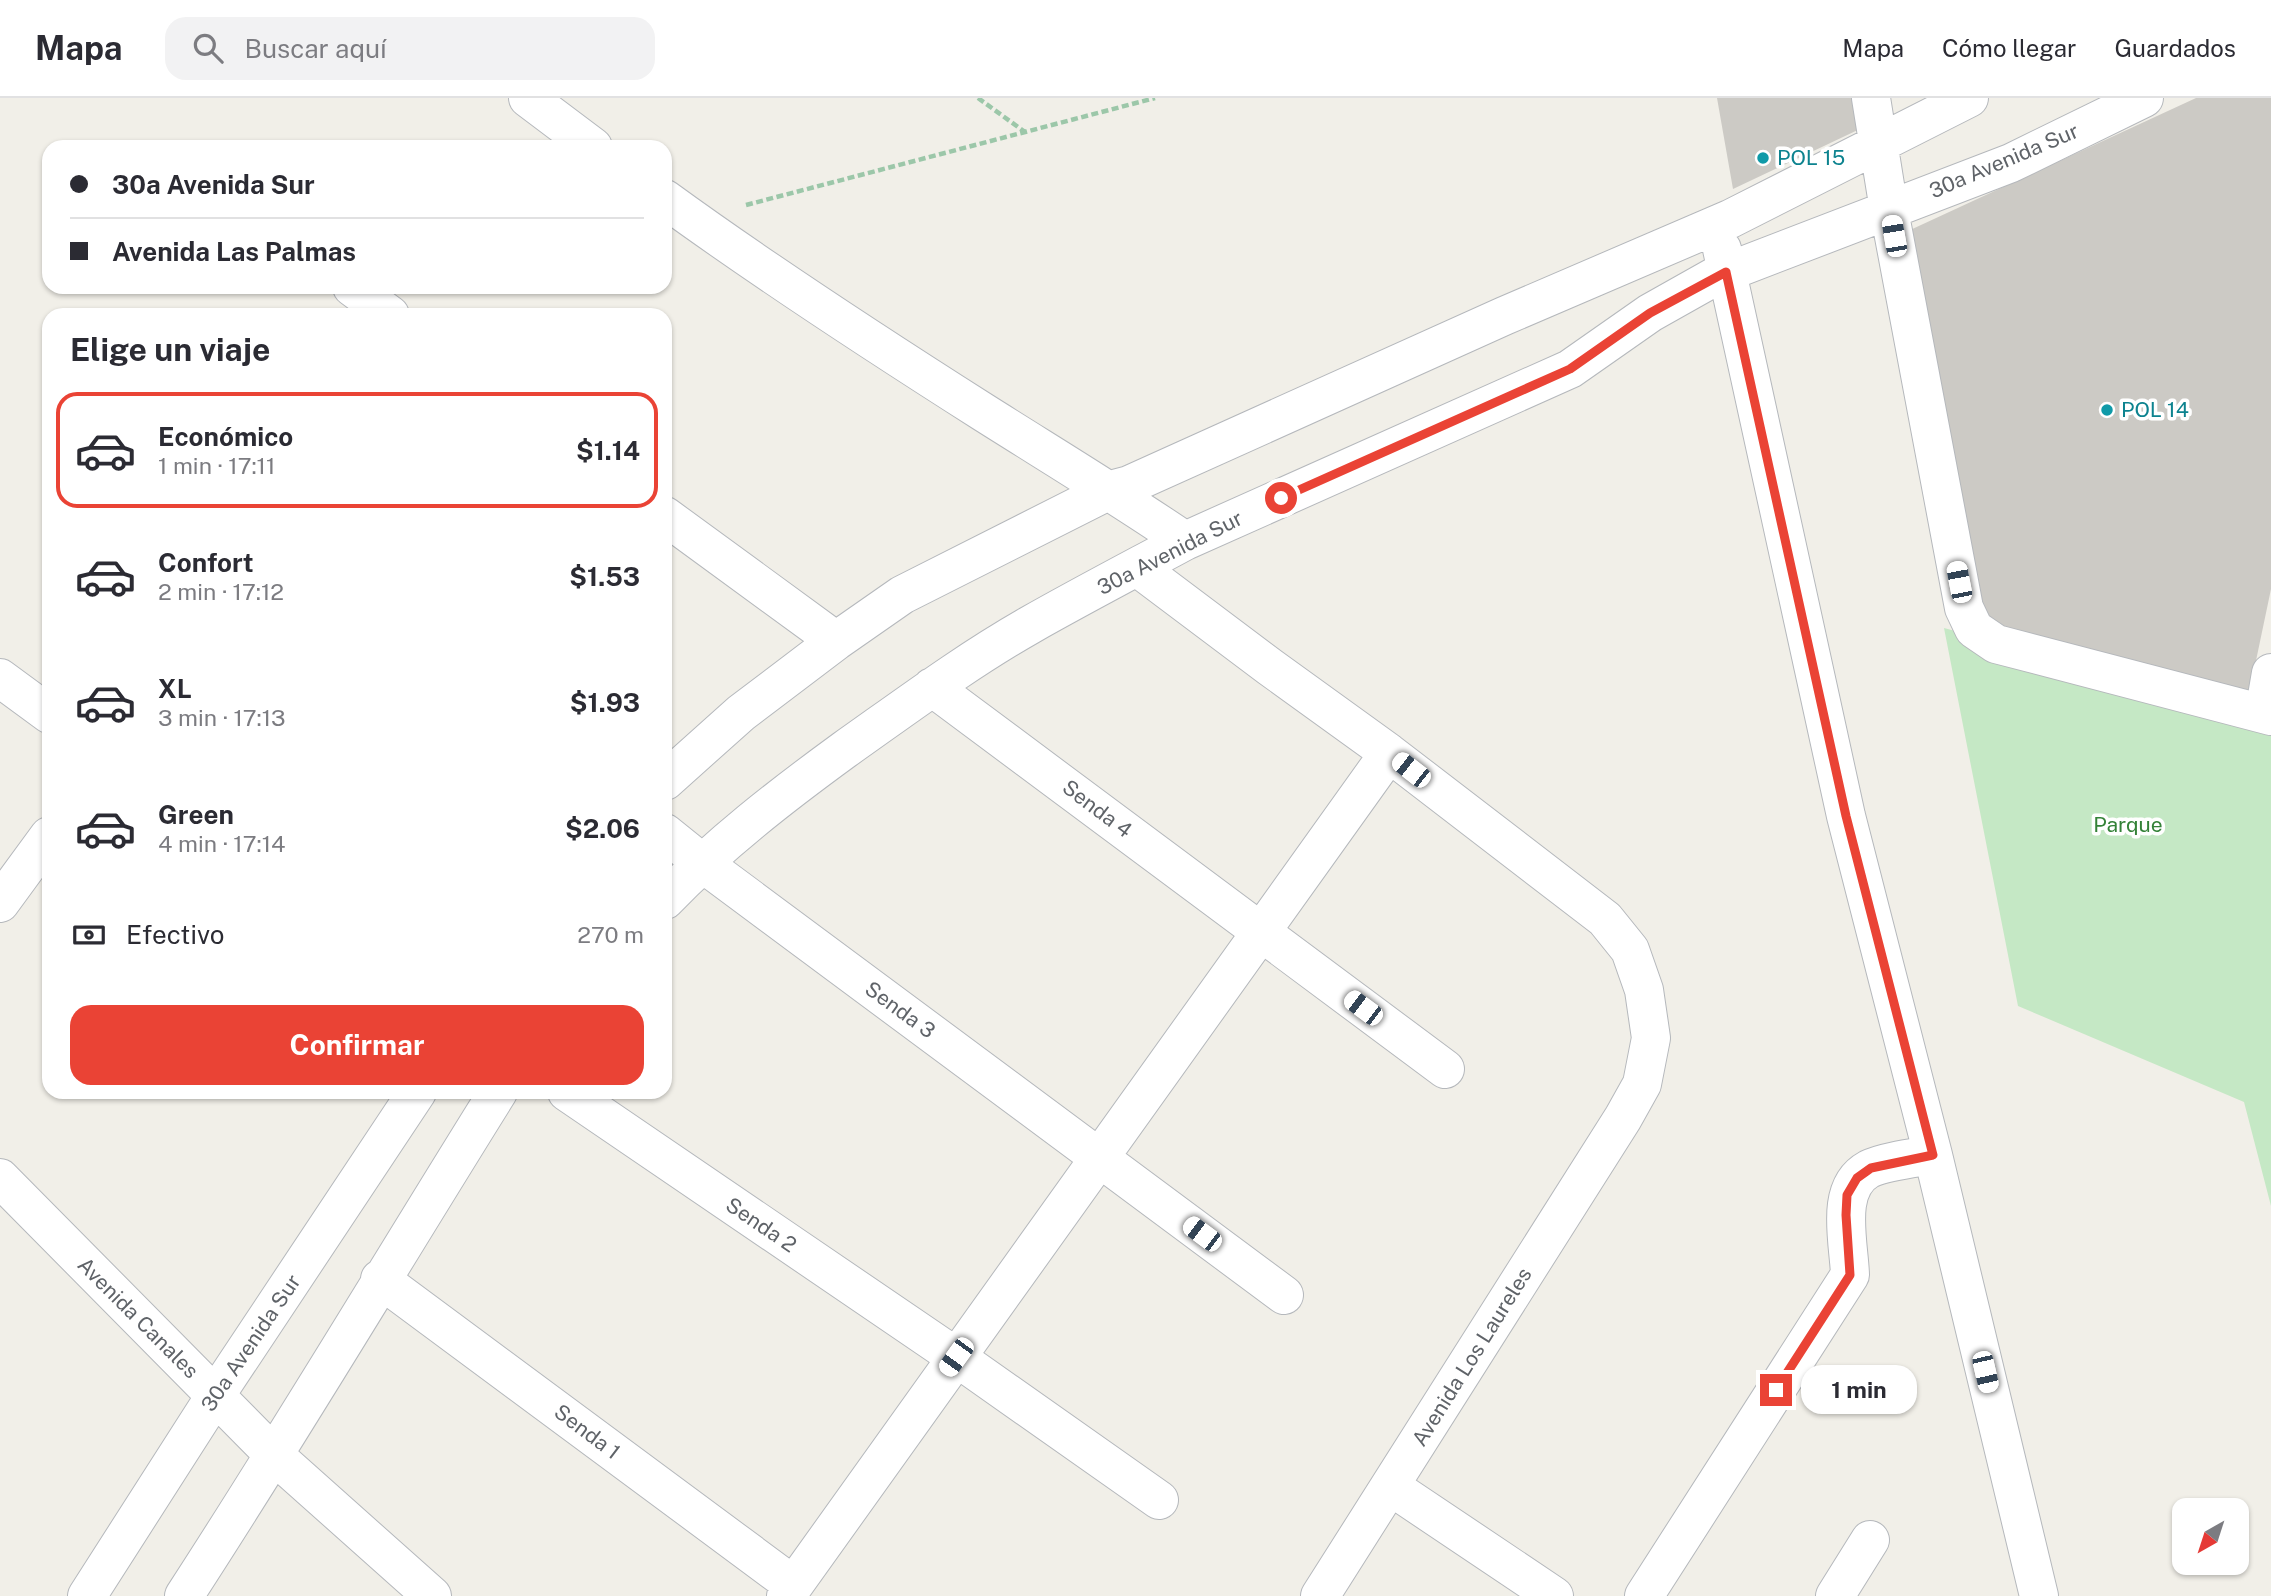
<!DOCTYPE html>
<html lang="es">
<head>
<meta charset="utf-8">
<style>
  :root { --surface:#fff; --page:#f2f2f3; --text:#2b2b33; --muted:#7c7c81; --line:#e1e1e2; --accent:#ea4335 }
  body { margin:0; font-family:"Public Sans",sans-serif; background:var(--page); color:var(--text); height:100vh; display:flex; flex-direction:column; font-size:26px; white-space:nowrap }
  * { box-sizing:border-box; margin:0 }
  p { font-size:23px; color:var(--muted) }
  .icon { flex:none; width:38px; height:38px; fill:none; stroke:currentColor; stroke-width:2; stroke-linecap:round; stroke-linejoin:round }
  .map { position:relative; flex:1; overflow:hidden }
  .drawer { position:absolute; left:42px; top:210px; width:630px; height:791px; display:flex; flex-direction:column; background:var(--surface); border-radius:21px; box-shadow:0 2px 5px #0004 }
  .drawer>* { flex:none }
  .hud { position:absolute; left:42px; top:42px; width:630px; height:154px; border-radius:21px; box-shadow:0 2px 5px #0004; display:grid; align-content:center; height:154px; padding:0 28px; background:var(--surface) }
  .needle { width:46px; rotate:219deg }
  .tools { position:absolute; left:2172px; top:1400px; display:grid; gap:14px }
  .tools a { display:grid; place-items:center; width:77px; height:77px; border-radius:14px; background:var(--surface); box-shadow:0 2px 5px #0004; font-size:35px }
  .end { position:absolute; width:32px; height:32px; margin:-16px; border:9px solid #ea4335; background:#fff; box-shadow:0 0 0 4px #fff }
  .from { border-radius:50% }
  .bubble { position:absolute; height:49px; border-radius:21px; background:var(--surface); box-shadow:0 2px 5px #0004; font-size:23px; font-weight:700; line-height:49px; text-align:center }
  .car { position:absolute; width:21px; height:42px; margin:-21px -10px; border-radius:9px; box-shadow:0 0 5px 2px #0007; background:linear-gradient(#fff 24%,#345 0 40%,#fff 0 76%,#345 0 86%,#fff 0) }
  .hud b { display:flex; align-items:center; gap:24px; height:66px; font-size:26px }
  .hud b+b { border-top:2px solid var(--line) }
  .hud i { width:18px; height:18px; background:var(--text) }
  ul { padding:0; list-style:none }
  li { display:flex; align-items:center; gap:21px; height:116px; margin:0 14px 10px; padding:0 14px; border:4px solid transparent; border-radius:21px }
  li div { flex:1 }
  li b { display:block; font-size:26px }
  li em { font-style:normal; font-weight:700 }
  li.current { border-color:var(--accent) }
  li>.icon { width:63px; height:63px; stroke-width:1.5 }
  h2 { padding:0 28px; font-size:32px; line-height:84px }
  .pay { display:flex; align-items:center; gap:18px; height:77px; padding:0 28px; font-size:26px }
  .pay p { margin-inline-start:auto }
  .button { display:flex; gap:14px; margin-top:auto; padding:14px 28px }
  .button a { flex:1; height:80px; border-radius:21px; background:var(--accent); color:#fff; font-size:28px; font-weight:700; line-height:80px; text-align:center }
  header { display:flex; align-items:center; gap:42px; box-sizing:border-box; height:98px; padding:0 35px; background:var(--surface); border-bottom:2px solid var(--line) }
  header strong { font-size:33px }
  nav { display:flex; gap:38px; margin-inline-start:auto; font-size:24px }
  .search { width:490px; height:63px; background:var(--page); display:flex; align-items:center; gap:18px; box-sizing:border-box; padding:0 24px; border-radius:21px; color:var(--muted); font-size:26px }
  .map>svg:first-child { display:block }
  .green { fill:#c5e8c5 }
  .building { fill:#cccac5 }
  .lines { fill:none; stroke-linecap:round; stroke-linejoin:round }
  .minor-casing { stroke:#b5b8bc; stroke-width:40 }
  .path { stroke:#9cc7a9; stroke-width:4.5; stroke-dasharray:7 3.5; stroke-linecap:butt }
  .minor { stroke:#fff; stroke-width:38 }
  .route { stroke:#ea4335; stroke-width:9 }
  .culture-dot { fill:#0f9aa8; stroke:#fff; stroke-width:2.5 }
  .labels { text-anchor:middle; stroke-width:7; stroke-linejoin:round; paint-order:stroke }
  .culture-label { font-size:21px; fill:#0d838f; stroke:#fff; text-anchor:start }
  .street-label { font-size:21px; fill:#5f6368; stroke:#fff }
  .park-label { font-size:21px; fill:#348238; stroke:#fff }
</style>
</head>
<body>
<header>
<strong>Mapa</strong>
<div class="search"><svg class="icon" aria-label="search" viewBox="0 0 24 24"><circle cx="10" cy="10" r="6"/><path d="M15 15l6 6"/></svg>Buscar aquí</div>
<nav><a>Mapa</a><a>Cómo llegar</a><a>Guardados</a></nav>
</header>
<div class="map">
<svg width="2271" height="1498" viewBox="0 0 2271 1498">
  <rect width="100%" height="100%" fill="#f1efe8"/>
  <path class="green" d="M1944,530L2271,616V1108L2244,1004L2018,908Z"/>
  <path class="building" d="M1717,0H1857L1862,30L1733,91Z
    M2196,0H2271V491L2249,596L1999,530L1980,508L1908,133Z"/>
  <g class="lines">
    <g class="minor-casing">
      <path id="minor" d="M528,0L593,49
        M1871,0L1889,112L1964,510L1974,531L1996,546L2271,618
        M665,101C768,176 876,246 983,314C1051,357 1119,398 1185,443
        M1722,151L1846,718L1933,1057L2039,1498
        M352,189L390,217
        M665,418L836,543
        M1137,469L1270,569L1389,655L1605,821L1630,852L1644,892L1651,940L1642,986L1623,1020L1320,1498
        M0,580L49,616
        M932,589L1445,971
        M2264,616L2271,575
        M665,683L741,615L836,543L902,497L1110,392L1129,387L1504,218L1730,121L1969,0
        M665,735L701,764L1284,1197
        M665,802C719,746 781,698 844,652C905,609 965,564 1030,527C1081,498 1133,471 1185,443L1570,271L1650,215L1714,179L2011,65L2144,0
        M0,805L49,738
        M567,994L956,1259L1159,1402
        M0,1080L275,1358L432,1498
        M380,1181L793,1487
        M1390,1388L1554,1498
        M87,1498L215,1298L417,994
        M184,1498C292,1332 393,1162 498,994
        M786,1498L1389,655
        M1644,1498L1850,1177C1849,1144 1834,1090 1869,1071C1885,1063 1915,1060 1933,1057
        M1835,1498L1870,1442"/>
    </g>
    <path class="path" d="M978,0L1025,34
      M746,107L1155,0"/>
    <use href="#minor" class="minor"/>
  </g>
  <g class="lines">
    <path class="route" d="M1281,400L1570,271L1650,215L1726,174L1846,718L1933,1057L1871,1070L1857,1080L1847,1097L1846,1117L1850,1177L1776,1292"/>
  </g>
  <g class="culture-dot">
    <circle cx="1763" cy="60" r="7"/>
    <circle cx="2107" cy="312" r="7"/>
  </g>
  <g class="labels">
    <g class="culture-label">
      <text x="1777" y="67">POL 15</text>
      <text x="2121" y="319">POL 14</text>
    </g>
    <g class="street-label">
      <text transform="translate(2004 63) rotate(-23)" y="7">30a Avenida Sur</text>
      <text transform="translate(1170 455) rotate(-27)" y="7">30a Avenida Sur</text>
      <text transform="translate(1097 711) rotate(37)" y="7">Senda 4</text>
      <text transform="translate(900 912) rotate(36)" y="7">Senda 3</text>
      <text transform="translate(761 1127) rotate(34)" y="7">Senda 2</text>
      <text transform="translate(138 1220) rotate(45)" y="7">Avenida Canales</text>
      <text transform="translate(251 1245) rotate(-56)" y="7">30a Avenida Sur</text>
      <text transform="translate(1472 1259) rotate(-58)" y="7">Avenida Los Laureles</text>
      <text transform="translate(587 1334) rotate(37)" y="7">Senda 1</text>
    </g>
    <g class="park-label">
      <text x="2128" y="734">Parque</text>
    </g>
  </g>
</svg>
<div class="tools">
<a><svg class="needle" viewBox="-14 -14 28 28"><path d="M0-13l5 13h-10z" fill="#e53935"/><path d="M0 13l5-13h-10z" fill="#7c7c81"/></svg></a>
</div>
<i class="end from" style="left:1281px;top:400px"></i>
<i class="end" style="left:1776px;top:1292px"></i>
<div class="bubble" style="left:1801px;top:1267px;width:116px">1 min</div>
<i class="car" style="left:1894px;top:138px;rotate:350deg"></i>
<i class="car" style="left:1959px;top:484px;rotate:349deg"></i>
<i class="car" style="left:1411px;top:672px;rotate:308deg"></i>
<i class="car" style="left:1363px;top:910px;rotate:307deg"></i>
<i class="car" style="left:1202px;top:1136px;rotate:307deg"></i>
<i class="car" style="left:956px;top:1259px;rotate:216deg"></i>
<i class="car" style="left:1985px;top:1274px;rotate:167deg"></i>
<div class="hud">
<b><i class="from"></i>30a Avenida Sur</b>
<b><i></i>Avenida Las Palmas</b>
</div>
<section class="drawer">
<h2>Elige un viaje</h2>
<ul>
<li class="current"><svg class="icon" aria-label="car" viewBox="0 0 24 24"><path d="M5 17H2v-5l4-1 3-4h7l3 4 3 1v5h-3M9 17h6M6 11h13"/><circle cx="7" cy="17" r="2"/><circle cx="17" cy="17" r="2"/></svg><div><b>Económico</b><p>1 min · 17:11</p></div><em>$1.14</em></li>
<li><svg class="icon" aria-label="car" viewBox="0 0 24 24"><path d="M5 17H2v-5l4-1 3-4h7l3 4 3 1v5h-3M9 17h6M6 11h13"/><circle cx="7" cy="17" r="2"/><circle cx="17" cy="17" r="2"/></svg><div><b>Confort</b><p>2 min · 17:12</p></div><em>$1.53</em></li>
<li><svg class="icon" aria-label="car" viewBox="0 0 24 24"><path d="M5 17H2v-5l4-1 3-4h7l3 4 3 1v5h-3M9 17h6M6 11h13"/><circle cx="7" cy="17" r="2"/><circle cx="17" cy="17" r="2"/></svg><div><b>XL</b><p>3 min · 17:13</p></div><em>$1.93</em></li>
<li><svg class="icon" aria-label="car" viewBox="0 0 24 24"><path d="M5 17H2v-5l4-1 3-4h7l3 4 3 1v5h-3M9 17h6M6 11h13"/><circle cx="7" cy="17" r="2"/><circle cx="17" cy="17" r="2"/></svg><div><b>Green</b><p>4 min · 17:14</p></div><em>$2.06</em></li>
</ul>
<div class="pay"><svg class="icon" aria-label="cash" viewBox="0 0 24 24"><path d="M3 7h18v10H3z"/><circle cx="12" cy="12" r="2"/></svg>Efectivo<p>270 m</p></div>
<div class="button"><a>Confirmar</a></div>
</section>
</div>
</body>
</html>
